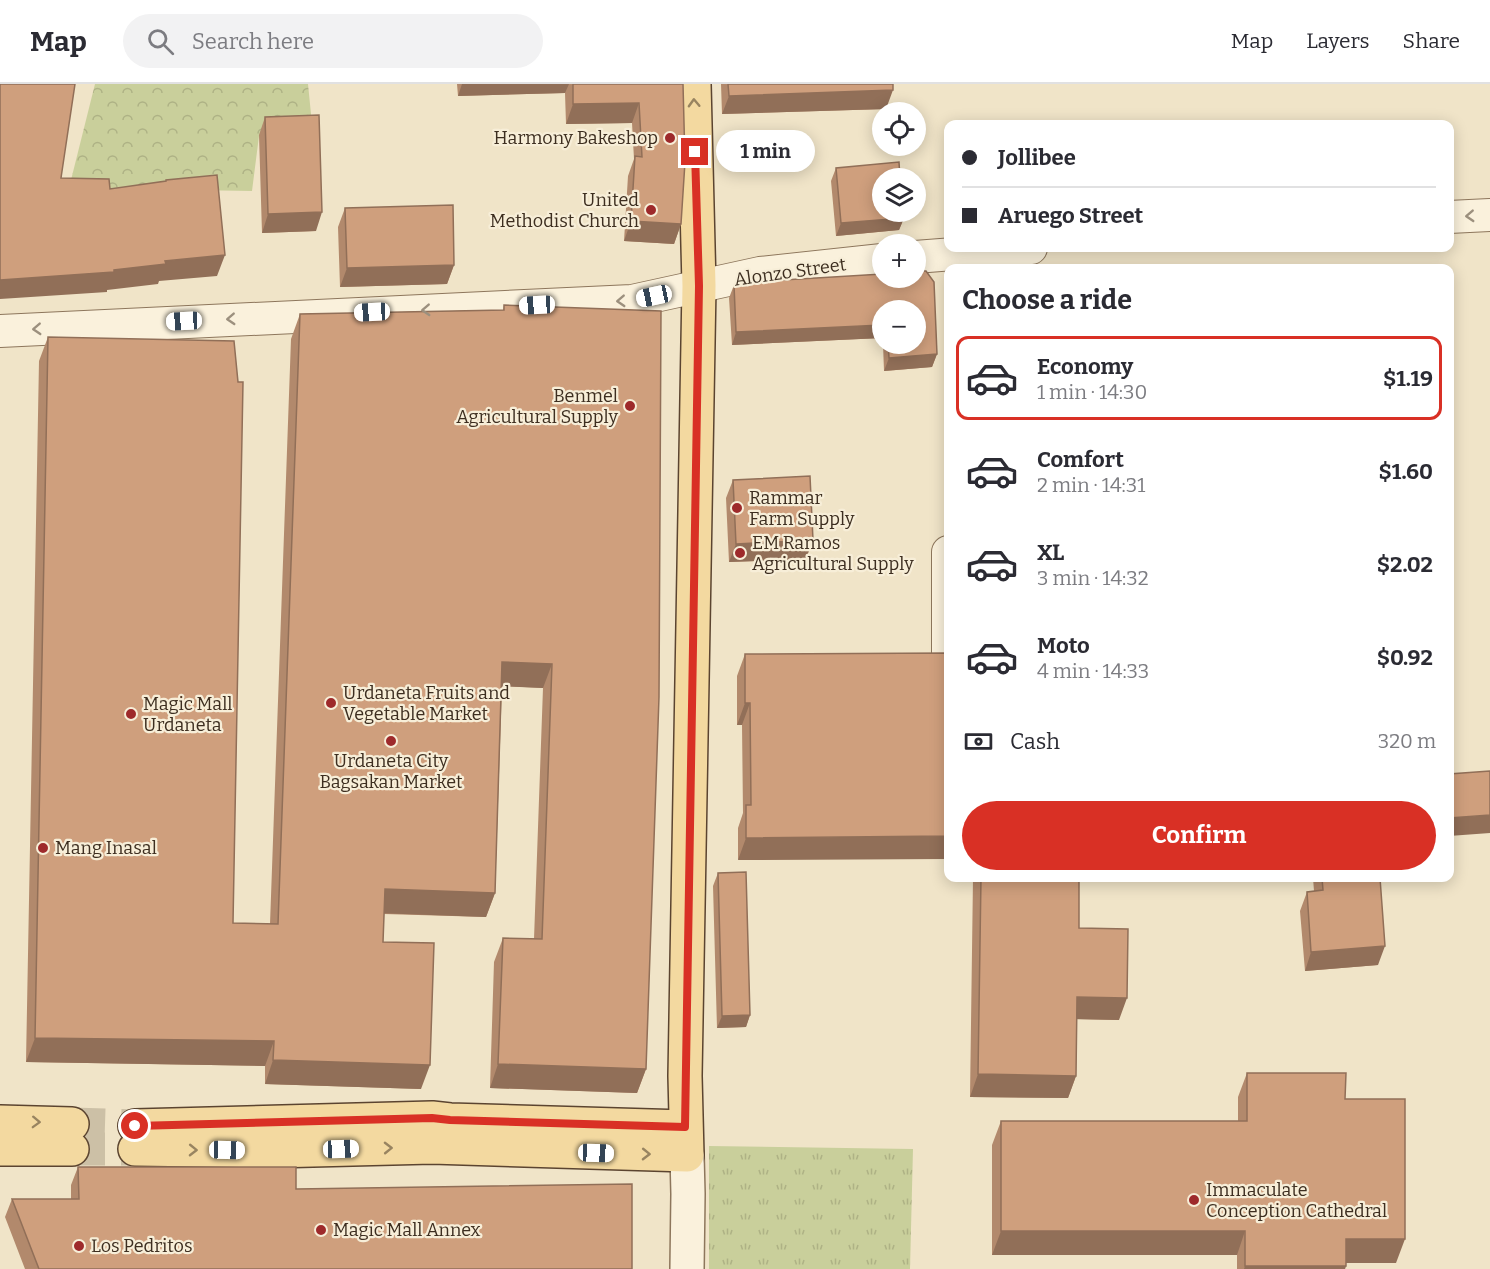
<!DOCTYPE html>
<html lang="en">
<head>
<meta charset="utf-8">
<style>
  :root { --surface:#fff; --page:#f2f2f3; --text:#2b2b33; --muted:#7c7c81; --line:#e1e1e2; --accent:#d93025 }
  body { margin:0; font-family:Bitter,serif; background:var(--page); color:var(--text); height:100vh; display:flex; flex-direction:column; font-size:22px; white-space:nowrap }
  * { box-sizing:border-box; margin:0 }
  p { font-size:20px; color:var(--muted) }
  .icon { flex:none; width:33px; height:33px; fill:none; stroke:currentColor; stroke-width:2; stroke-linecap:round; stroke-linejoin:round }
  .map { position:relative; flex:1; overflow:hidden }
  .drawer { position:absolute; left:944px; top:180px; width:510px; height:618px; display:flex; flex-direction:column; background:var(--surface); border-radius:12px; box-shadow:0 3px 15px #0003 }
  .drawer>* { flex:none }
  .hud { position:absolute; left:944px; top:36px; width:510px; height:132px; border-radius:12px; box-shadow:0 3px 15px #0003; display:grid; align-content:center; height:132px; padding:0 18px; background:var(--surface) }
  .tools { position:absolute; left:872px; top:18px; display:grid; gap:12px }
  .tools a { display:grid; place-items:center; width:54px; height:54px; border-radius:50%; background:var(--surface); box-shadow:0 3px 15px #0003; font-size:30px }
  .end { position:absolute; width:27px; height:27px; margin:-14px; border:8px solid #d93025; background:#fff; box-shadow:0 0 0 3px #fff }
  .from { border-radius:50% }
  .bubble { position:absolute; height:42px; border-radius:21px; background:var(--surface); box-shadow:0 3px 15px #0003; font-size:20px; font-weight:700; line-height:42px; text-align:center }
  .car { position:absolute; width:18px; height:36px; margin:-18px -9px; border-radius:8px; box-shadow:0 0 4px 2px #0007; background:linear-gradient(#fff 24%,#345 0 40%,#fff 0 76%,#345 0 86%,#fff 0) }
  .hud b { display:flex; align-items:center; gap:21px; height:57px; font-size:22px }
  .hud b+b { border-top:2px solid var(--line) }
  .hud i { width:15px; height:15px; background:var(--text) }
  ul { padding:0; list-style:none }
  li { display:flex; align-items:center; gap:18px; height:84px; margin:0 12px 9px; padding:0 6px; border:3px solid transparent; border-radius:12px }
  li div { flex:1 }
  li b { display:block; font-size:22px }
  li em { font-style:normal; font-weight:700 }
  li.on { border-color:var(--accent) }
  li>.icon { width:54px; height:54px; stroke-width:1.5 }
  h2 { padding:0 18px; font-size:27px; line-height:72px }
  .pay { display:flex; align-items:center; gap:15px; height:66px; padding:0 18px; font-size:22px }
  .pay p { margin-inline-start:auto }
  .button { display:flex; gap:12px; margin-top:auto; padding:12px 18px }
  .button a { flex:1; height:69px; border-radius:36px; background:var(--accent); color:#fff; font-size:24px; font-weight:700; line-height:69px; text-align:center }
  header { display:flex; align-items:center; gap:36px; box-sizing:border-box; height:84px; padding:0 30px; background:var(--surface); border-bottom:2px solid var(--line) }
  header strong { font-size:28px }
  nav { display:flex; gap:33px; margin-inline-start:auto; font-size:21px }
  .search { width:420px; height:54px; background:var(--page); display:flex; align-items:center; gap:15px; box-sizing:border-box; padding:0 21px; border-radius:33px; color:var(--muted); font-size:22px }
  .map>svg:first-child { display:block }
  .forest { fill:url(#forest-crowns) }
  .park { fill:url(#park-tufts) }
  .lines { fill:none; stroke-linecap:round; stroke-linejoin:round }
  .primary-tunnel { stroke:#ccc0a6; stroke-width:33; stroke-dasharray:33 16; stroke-linecap:butt }
  .minor-casing { stroke:#8d765c; stroke-width:34 }
  .tertiary-casing { stroke:#8d765c; stroke-width:36 }
  .primary-casing { stroke:#5b4430; stroke-width:36 }
  .minor { stroke:#faf1dc; stroke-width:32 }
  .tertiary { stroke:#faf1dc; stroke-width:33 }
  .primary { stroke:#f3d9a0; stroke-width:33 }
  .wall { fill:#b2896c }
  .shaded-wall { fill:#916f58 }
  .building { fill:#cf9f7d; stroke:#916f58; stroke-width:1.5 }
  .oneway { stroke:#988460 }
  .oneway2 { stroke:#9c907e }
  .route { stroke:#d93025; stroke-width:8 }
  .poi-dot { fill:#9e2a2b; stroke:#f7eed8; stroke-width:2 }
  .labels { text-anchor:middle; stroke-width:4.5; stroke-linejoin:round; paint-order:stroke }
  .poi-label { font-size:18px; fill:#3d2e20; stroke:#f7eed8; text-anchor:start }
  .street-label { font-size:18px; fill:#3d2e20; stroke:#f7eed8 }
</style>
</head>
<body>
<header>
<strong>Map</strong>
<div class="search"><svg class="icon" aria-label="search" viewBox="0 0 24 24"><circle cx="10" cy="10" r="6"/><path d="M15 15l6 6"/></svg>Search here</div>
<nav><a>Map</a><a>Layers</a><a>Share</a></nav>
</header>
<div class="map">
<svg width="1490" height="1185" viewBox="0 0 1490 1185">
  <defs>
    <pattern id="forest-crowns" width="20" height="18" patternUnits="userSpaceOnUse" patternTransform="scale(1.5)"><rect width="20" height="18" fill="#c9cf9b"/><path d="M2 6a3 3 0 1 1 6 0M12 15a3 3 0 1 1 6 0" fill="none" stroke="#aeb285"/></pattern>
    <pattern id="park-tufts" width="24" height="20" patternUnits="userSpaceOnUse" patternTransform="scale(1.5)"><rect width="24" height="20" fill="#c9cf9b"/><path d="M3 7l-1-3M5 7V3M7 7l1-3M15 17l-1-3M17 17v-4M19 17l1-3" fill="none" stroke="#aeb285"/></pattern>
  </defs>
  <rect width="100%" height="100%" fill="#f0e4c8"/>
  <path class="forest" d="M95,0H308L313,50L259,52L252,107L69,104Z"/>
  <path class="park" d="M709,1062L913,1065L910,1185H709Z"/>
  <g class="lines">
    <path class="primary-tunnel" d="M72,1040L135,1042
      M72,1065H135"/>
    <g class="minor-casing">
      <path id="minor" d="M1449,133L1490,131
        M915,173L1031,164
        M0,247L632,217L760,189L882,176
        M948,575V468"/>
    </g>
    <g class="tertiary-casing">
      <path id="tertiary" d="M687,1071L688,1110L687,1185"/>
    </g>
    <g class="primary-casing">
      <path id="primary" d="M0,1038L72,1040
        M135,1042L432,1034L450,1036L685,1043
        M0,1065H72
        M135,1065L273,1067L432,1063L687,1071L685,992L699,202L694,0"/>
    </g>
    <use href="#minor" class="minor"/>
    <use href="#tertiary" class="tertiary"/>
    <use href="#primary" class="primary"/>
  </g>
  <path class="wall" d="M457,0H683L681,140L674,160L624,157L628,92L634,75L632,39L566,40L565,9L458,12Z
    M721,0H893L886,25L722,30Z
    M265,33L316,147L262,149L259,51Z
    M836,84L904,134L899,146L836,152L831,97Z
    M345,124L454,181L447,200L340,203L338,143Z
    M882,190L937,270L932,283L884,287L883,260H915L882,226V254L732,261L729,214L734,201Z
    M504,221L646,985L637,1009L490,1004L494,878L503,854L534,855L543,604L502,602L495,809L486,833L384,830L383,858L421,1005L265,1000V982L26,978L39,277L48,253L233,839L270,840L291,255L300,230L503,226Z
    M733,396L806,475L729,478L726,414Z
    M948,569L738,776V744L743,729L742,641H737V592L745,570Z
    M718,789L750,931L746,943L717,944L713,802Z
    M973,794H1079V844L1119,936L1077,935L1076,992L1068,1014L970,1013Z
    M1313,794H1380L1378,881L1305,887L1300,827L1307,808L1314,807Z
    M1247,989L1345,1015L1396,1179H1346L1345,1185H1237V1171H992V1061L1001,1037H1238V1013Z
    M78,1083L296,1105L632,1185H25L5,1133L12,1115H71V1101Z"/>
  <path class="shaded-wall" d="M462,0H569L565,9L458,12Z
    M893,6L886,25L722,30L729,12Z
    M639,19L632,39L566,40L573,20Z
    M322,128L316,147L262,149L268,130Z
    M904,134L899,146L836,152L841,139Z
    M631,137L681,140L674,160L624,157Z
    M225,171L217,192L159,197L158,200L107,206V208L0,215V196L114,186L165,177Z
    M454,181L447,200L340,203L347,184Z
    M882,241V254L732,261L736,248Z
    M937,270L932,283L884,287L889,274Z
    M813,456L806,475L729,478L736,460Z
    M502,578L552,580L543,604L494,602Z
    M745,619H750L742,641H737Z
    M1490,731V749L1449,752V734Z
    M948,752V775L738,776L746,754Z
    M385,805L495,809L486,833L376,829Z
    M1385,862L1378,881L1305,887L1311,868Z
    M1077,913L1127,914L1119,936L1069,935Z
    M750,931L746,943L717,944L722,932Z
    M35,954L274,957L265,982L26,978Z
    M273,976L430,981L421,1005L265,1000Z
    M498,980L646,985L637,1009L490,1004Z
    M978,990L1076,992L1068,1014L970,1013Z
    M1001,1147H1245L1237,1171H992Z
    M1346,1155H1405L1396,1179H1337Z
    M1245,1182H1346L1345,1185H1244Z"/>
  <path class="building" d="M0,0H75L61,94L109,95L110,105L166,97V96L217,91L225,171L165,177L166,180L114,186V188L0,196Z
    M573,0H683L685,78L681,140L631,137L635,72L642,73L639,19L573,20Z
    M728,0H893V6L729,12Z
    M319,31L322,128L268,130L265,33Z
    M899,78L900,94H882V128H903L904,134L841,139L836,84Z
    M453,121L454,181L347,184L345,124Z
    M915,187H926L934,198L937,270L889,274L888,260H915V226H882V241L736,248L734,201L750,198L882,190V194H915Z
    M504,221L661,227L659,613L646,985L498,980L503,854L542,855L552,580L502,578L495,809L385,805L383,858L434,859L430,981L273,976L274,957L35,954L48,253L234,257L238,298H243L233,839L278,840L300,230L504,226Z
    M810,392L813,456L736,460L733,396Z
    M948,569V752L746,754V721H751L750,619H745V570Z
    M1490,687V731L1449,734V690Z
    M746,788L750,931L722,932L718,789Z
    M981,794H1079V844L1128,845L1127,914L1077,913L1076,992L978,990Z
    M1322,794H1380L1385,862L1311,868L1307,808L1323,806Z
    M1247,989H1346L1345,1015H1405V1155H1346V1182H1245V1147H1001V1037H1247Z
    M78,1083H296V1105L632,1100V1185H39L12,1115H79Z"/>
  <defs><path id="oneway-chevron" d="M-2-3.5L2.5 0L-2 3.5" fill="none" stroke-width="1.6" stroke-linecap="round" stroke-linejoin="round" transform="scale(1.5)"/></defs>
  <g class="oneway">
    <use href="#oneway-chevron" transform="translate(694 19) rotate(-92)"/>
    <use href="#oneway-chevron" transform="translate(36 1038) rotate(2)"/>
    <use href="#oneway-chevron" transform="translate(388 1064) rotate(-1)"/>
    <use href="#oneway-chevron" transform="translate(193 1066) rotate(1)"/>
    <use href="#oneway-chevron" transform="translate(646 1070) rotate(1)"/>
  </g>
  <g class="oneway2">
    <use href="#oneway-chevron" transform="translate(1470 132) rotate(177)"/>
    <use href="#oneway-chevron" transform="translate(621 217) rotate(177)"/>
    <use href="#oneway-chevron" transform="translate(426 226) rotate(177)"/>
    <use href="#oneway-chevron" transform="translate(231 235) rotate(177)"/>
    <use href="#oneway-chevron" transform="translate(37 245) rotate(177)"/>
  </g>
  <g class="lines">
    <path class="route" d="M135,1042L432,1034L450,1036L685,1043L699,202L695,68"/>
  </g>
  <g class="poi-dot">
    <circle cx="670" cy="54" r="6"/>
    <circle cx="651" cy="126" r="6"/>
    <circle cx="630" cy="322" r="6"/>
    <circle cx="737" cy="424" r="6"/>
    <circle cx="740" cy="469" r="6"/>
    <circle cx="331" cy="619" r="6"/>
    <circle cx="131" cy="630" r="6"/>
    <circle cx="391" cy="657" r="6"/>
    <circle cx="43" cy="764" r="6"/>
    <circle cx="1194" cy="1116" r="6"/>
    <circle cx="321" cy="1146" r="6"/>
    <circle cx="79" cy="1162" r="6"/>
  </g>
  <g class="labels">
    <g class="poi-label">
      <text x="658" y="60" text-anchor="end">Harmony Bakeshop</text>
      <text x="639" y="122" text-anchor="end">United<tspan x="639" dy="21">Methodist Church</tspan></text>
      <text x="618" y="318" text-anchor="end">Benmel<tspan x="618" dy="21">Agricultural Supply</tspan></text>
      <text x="749" y="420">Rammar<tspan x="749" dy="21">Farm Supply</tspan></text>
      <text x="752" y="465">EM Ramos<tspan x="752" dy="21">Agricultural Supply</tspan></text>
      <text x="343" y="615">Urdaneta Fruits and<tspan x="343" dy="21">Vegetable Market</tspan></text>
      <text x="143" y="626">Magic Mall<tspan x="143" dy="21">Urdaneta</tspan></text>
      <text x="391" y="683" text-anchor="middle">Urdaneta City<tspan x="391" dy="21">Bagsakan Market</tspan></text>
      <text x="55" y="770">Mang Inasal</text>
      <text x="1206" y="1112">Immaculate<tspan x="1206" dy="21">Conception Cathedral</tspan></text>
      <text x="333" y="1152">Magic Mall Annex</text>
      <text x="91" y="1168">Los Pedritos</text>
    </g>
    <g class="street-label">
      <text transform="translate(790 188) rotate(-8)" y="6">Alonzo Street</text>
    </g>
  </g>
</svg>
<div class="tools">
<a><svg class="icon" aria-label="locate" viewBox="0 0 24 24"><circle cx="12" cy="12" r="6"/><path d="M12 2v4M12 18v4M2 12h4M18 12h4"/></svg></a>
<a><svg class="icon" aria-label="layers" viewBox="0 0 24 24"><path d="M12 4l9 5-9 5-9-5zM3 14l9 5 9-5"/></svg></a>
<a>+</a>
<a>−</a>
</div>
<i class="end from" style="left:135px;top:1042px"></i>
<i class="end" style="left:695px;top:68px"></i>
<div class="bubble" style="left:716px;top:46px;width:99px">1 min</div>
<i class="car" style="left:654px;top:212px;rotate:258deg"></i>
<i class="car" style="left:537px;top:221px;rotate:267deg"></i>
<i class="car" style="left:372px;top:228px;rotate:267deg"></i>
<i class="car" style="left:184px;top:237px;rotate:267deg"></i>
<i class="car" style="left:341px;top:1065px;rotate:88deg"></i>
<i class="car" style="left:227px;top:1066px;rotate:91deg"></i>
<i class="car" style="left:596px;top:1069px;rotate:92deg"></i>
<div class="hud">
<b><i class="from"></i>Jollibee</b>
<b><i></i>Aruego Street</b>
</div>
<section class="drawer">
<h2>Choose a ride</h2>
<ul>
<li class="on"><svg class="icon" aria-label="car" viewBox="0 0 24 24"><path d="M5 17H2v-5l4-1 3-4h7l3 4 3 1v5h-3M9 17h6M6 11h13"/><circle cx="7" cy="17" r="2"/><circle cx="17" cy="17" r="2"/></svg><div><b>Economy</b><p>1 min · 14:30</p></div><em>$1.19</em></li>
<li><svg class="icon" aria-label="car" viewBox="0 0 24 24"><path d="M5 17H2v-5l4-1 3-4h7l3 4 3 1v5h-3M9 17h6M6 11h13"/><circle cx="7" cy="17" r="2"/><circle cx="17" cy="17" r="2"/></svg><div><b>Comfort</b><p>2 min · 14:31</p></div><em>$1.60</em></li>
<li><svg class="icon" aria-label="car" viewBox="0 0 24 24"><path d="M5 17H2v-5l4-1 3-4h7l3 4 3 1v5h-3M9 17h6M6 11h13"/><circle cx="7" cy="17" r="2"/><circle cx="17" cy="17" r="2"/></svg><div><b>XL</b><p>3 min · 14:32</p></div><em>$2.02</em></li>
<li><svg class="icon" aria-label="car" viewBox="0 0 24 24"><path d="M5 17H2v-5l4-1 3-4h7l3 4 3 1v5h-3M9 17h6M6 11h13"/><circle cx="7" cy="17" r="2"/><circle cx="17" cy="17" r="2"/></svg><div><b>Moto</b><p>4 min · 14:33</p></div><em>$0.92</em></li>
</ul>
<div class="pay"><svg class="icon" aria-label="cash" viewBox="0 0 24 24"><path d="M3 7h18v10H3z"/><circle cx="12" cy="12" r="2"/></svg>Cash<p>320 m</p></div>
<div class="button"><a>Confirm</a></div>
</section>
</div>
</body>
</html>
